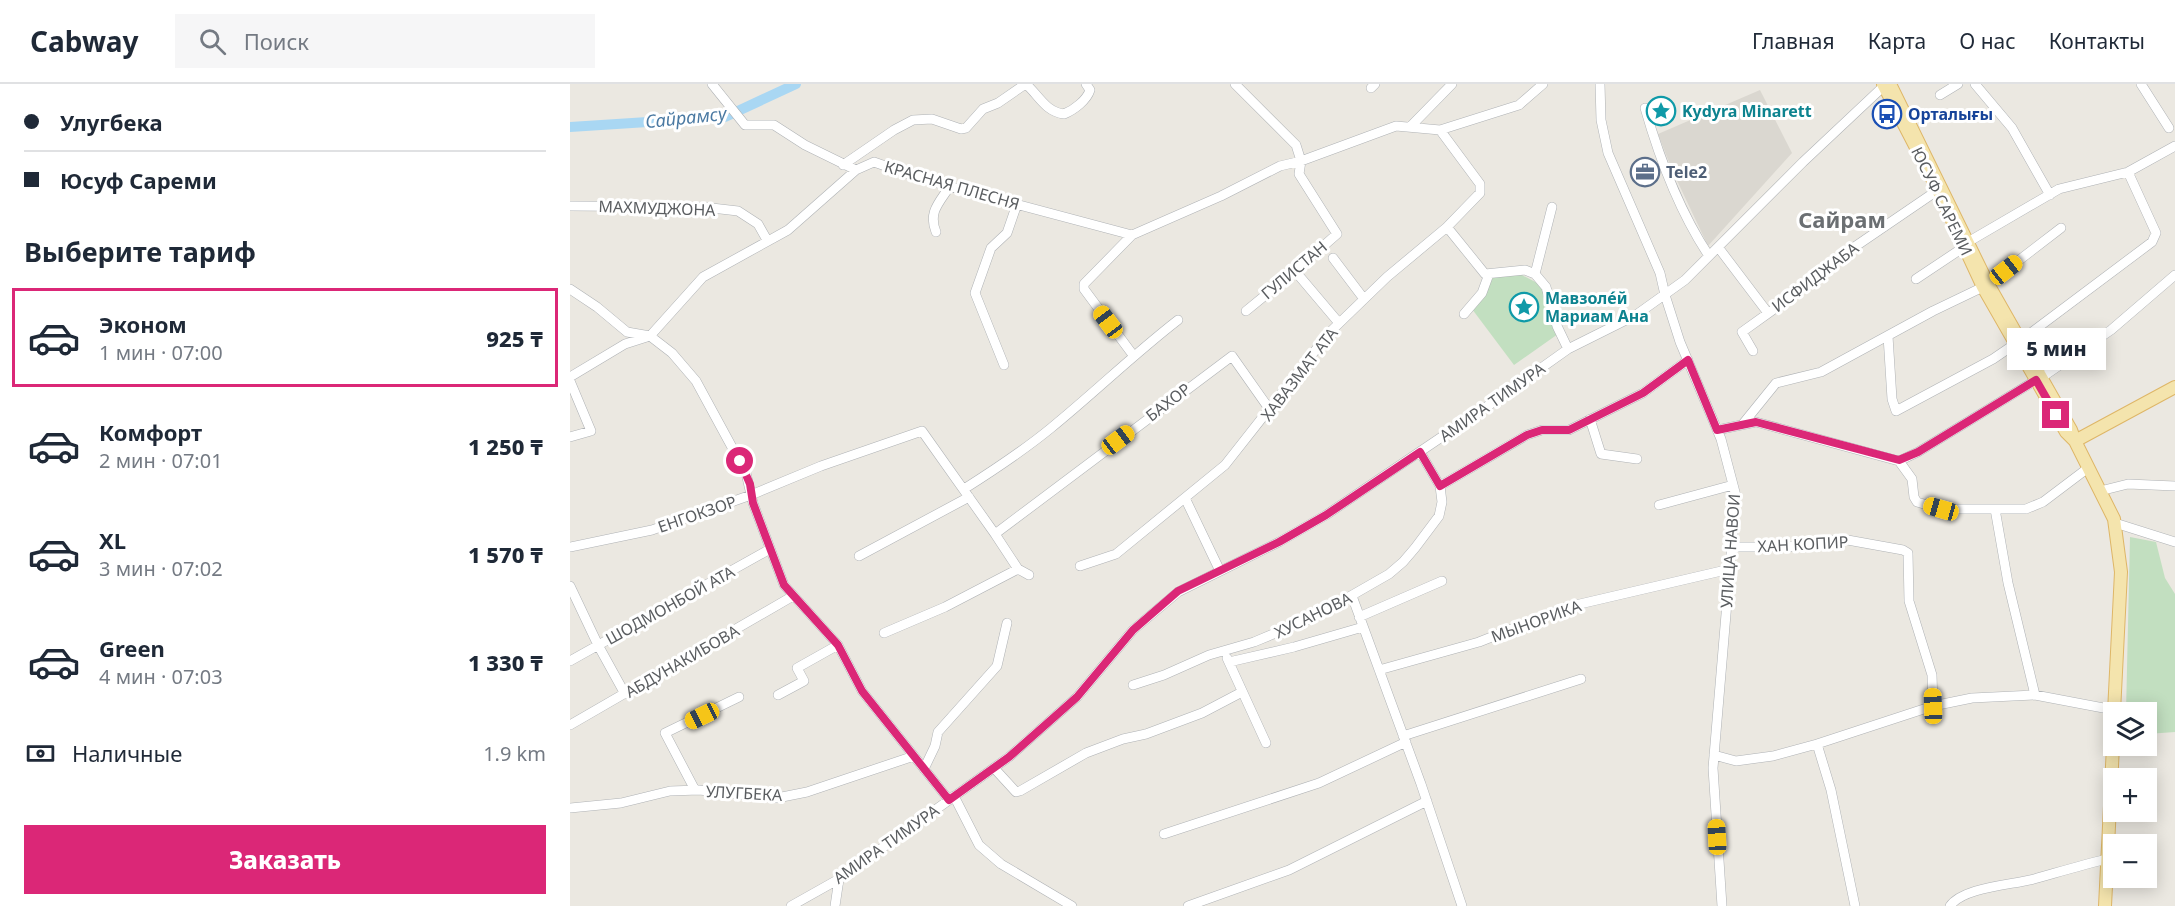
<!DOCTYPE html>
<html lang="ru">
<head>
<meta charset="utf-8">
<style>
  :root { --surface:#fff; --page:#f6f6f7; --text:#1f2937; --muted:#747a83; --line:#e0e1e3; --accent:#db2777 }
  body { margin:0; font-family:"Noto Sans",sans-serif; background:var(--page); color:var(--text); height:100vh; display:flex; flex-direction:column; font-size:22px; white-space:nowrap }
  * { box-sizing:border-box; margin:0 }
  p { font-size:20px; color:var(--muted) }
  .icon { flex:none; width:33px; height:33px; fill:none; stroke:currentColor; stroke-width:2; stroke-linecap:round; stroke-linejoin:round }
  .map { position:relative; flex:1; overflow:hidden }
  .panel { display:flex; flex-direction:column; background:var(--surface); width:570px }
  .panel>* { flex:none }
  .hud { display:grid; align-content:center; height:132px; padding:0 24px; background:var(--surface) }
  .tools { position:absolute; left:1533px; top:618px; display:grid; gap:12px }
  .tools a { display:grid; place-items:center; width:54px; height:54px; border-radius:0px; background:var(--surface); box-shadow:0 3px 15px #0003; font-size:30px }
  .end { position:absolute; width:27px; height:27px; margin:-14px; border:8px solid #db2777; background:#fff; box-shadow:0 0 0 3px #fff }
  .from { border-radius:50% }
  .bubble { position:absolute; height:42px; border-radius:0px; background:var(--surface); box-shadow:0 3px 15px #0003; font-size:20px; font-weight:800; line-height:42px; text-align:center }
  .car { position:absolute; width:18px; height:36px; margin:-18px -9px; border-radius:8px; box-shadow:0 0 4px 2px #0007; background:linear-gradient(#f5c518 24%,#345 0 40%,#f5c518 0 76%,#345 0 86%,#f5c518 0) }
  .hud b { display:flex; align-items:center; gap:21px; height:57px; font-size:22px }
  .hud b+b { border-top:2px solid var(--line) }
  .hud i { width:15px; height:15px; background:var(--text) }
  ul { padding:0; list-style:none }
  li { display:flex; align-items:center; gap:18px; height:99px; margin:0 12px 9px; padding:0 12px; border:3px solid transparent; border-radius:0px }
  li div { flex:1 }
  li b { display:block; font-size:22px }
  li em { font-style:normal; font-weight:800 }
  li.selected { border-color:var(--accent) }
  li>.icon { width:54px; height:54px; stroke-width:1.5 }
  h2 { padding:0 24px; font-size:27px; line-height:72px }
  .pay { display:flex; align-items:center; gap:15px; height:66px; padding:0 24px; font-size:22px }
  .pay p { margin-inline-start:auto }
  .cta { display:flex; gap:12px; margin-top:auto; padding:12px 24px }
  .cta a { flex:1; height:69px; border-radius:0px; background:var(--accent); color:#fff; font-size:24px; font-weight:800; line-height:69px; text-align:center }
  header { display:flex; align-items:center; gap:36px; box-sizing:border-box; height:84px; padding:0 30px; background:var(--surface); border-bottom:2px solid var(--line) }
  header strong { font-size:28px }
  nav { display:flex; gap:33px; margin-inline-start:auto; font-size:21px }
  .search { width:420px; height:54px; background:var(--page); display:flex; align-items:center; gap:15px; box-sizing:border-box; padding:0 21px; border-radius:0px; color:var(--muted); font-size:22px }
  main { display:flex; flex:1; min-height:0 }
  .map>svg:first-child { display:block }
  .education { fill:#dad7d0 }
  .green { fill:#c2dfc0 }
  .lines { fill:none; stroke-linecap:round; stroke-linejoin:round }
  .river { stroke:#a9d7f3; stroke-width:10 }
  .minor-casing { stroke:#afb2b5; stroke-width:10 }
  .major-casing { stroke:#deb667; stroke-width:14 }
  .minor { stroke:#fff; stroke-width:9 }
  .major { stroke:#f4e4ad; stroke-width:12 }
  .route { stroke:#db2777; stroke-width:8 }
  .labels { text-anchor:middle; stroke-width:6; stroke-linejoin:round; paint-order:stroke }
  .culture-label { font-size:16px; font-weight:bold; fill:#0d838f; stroke:#fff; text-anchor:start }
  .transit-label { font-size:16px; font-weight:bold; fill:#164399; stroke:#fff; text-anchor:start }
  .service-label { font-size:16px; font-weight:bold; fill:#4e5e75; stroke:#fff; text-anchor:start }
  .street-label { font-size:16px; fill:#5a5d60; stroke:#fff }
  .water-label { font-size:18px; font-style:italic; fill:#4a79a2; stroke:#fff }
  .district-label { font-size:22px; font-weight:bold; fill:#6b6f72; stroke:#fff }
</style>
</head>
<body>
<header>
<strong>Cabway</strong>
<div class="search"><svg class="icon" aria-label="search" viewBox="0 0 24 24"><circle cx="10" cy="10" r="6"/><path d="M15 15l6 6"/></svg>Поиск</div>
<nav><a>Главная</a><a>Карта</a><a>О нас</a><a>Контакты</a></nav>
</header>
<main>
<section class="panel">
<div class="hud">
<b><i class="from"></i>Улугбека</b>
<b><i></i>Юсуф Сареми</b>
</div>
<h2>Выберите тариф</h2>
<ul>
<li class="selected"><svg class="icon" aria-label="car" viewBox="0 0 24 24"><path d="M5 17H2v-5l4-1 3-4h7l3 4 3 1v5h-3M9 17h6M6 11h13"/><circle cx="7" cy="17" r="2"/><circle cx="17" cy="17" r="2"/></svg><div><b>Эконом</b><p>1 мин · 07:00</p></div><em>925 ₸</em></li>
<li><svg class="icon" aria-label="car" viewBox="0 0 24 24"><path d="M5 17H2v-5l4-1 3-4h7l3 4 3 1v5h-3M9 17h6M6 11h13"/><circle cx="7" cy="17" r="2"/><circle cx="17" cy="17" r="2"/></svg><div><b>Комфорт</b><p>2 мин · 07:01</p></div><em>1 250 ₸</em></li>
<li><svg class="icon" aria-label="car" viewBox="0 0 24 24"><path d="M5 17H2v-5l4-1 3-4h7l3 4 3 1v5h-3M9 17h6M6 11h13"/><circle cx="7" cy="17" r="2"/><circle cx="17" cy="17" r="2"/></svg><div><b>XL</b><p>3 мин · 07:02</p></div><em>1 570 ₸</em></li>
<li><svg class="icon" aria-label="car" viewBox="0 0 24 24"><path d="M5 17H2v-5l4-1 3-4h7l3 4 3 1v5h-3M9 17h6M6 11h13"/><circle cx="7" cy="17" r="2"/><circle cx="17" cy="17" r="2"/></svg><div><b>Green</b><p>4 мин · 07:03</p></div><em>1 330 ₸</em></li>
</ul>
<div class="pay"><svg class="icon" aria-label="cash" viewBox="0 0 24 24"><path d="M3 7h18v10H3z"/><circle cx="12" cy="12" r="2"/></svg>Наличные<p>1.9 km</p></div>
<div class="cta"><a>Заказать</a></div>
</section>
<div class="map">
<svg width="1605" height="822" viewBox="0 0 1605 822">
  <rect width="100%" height="100%" fill="#ebe8e1"/>
  <path class="education" d="M1190,6L1222,69L1138,162L1102,86L1088,50Z"/>
  <path class="green" d="M950,190L971,201L988,250L944,281L902,225L923,193Z
    M1560,453L1586,458L1595,494L1605,510V648L1577,650L1576,628H1556Z"/>
  <g class="lines">
    <path class="river" d="M0,43L155,33L226,0"/>
    <g class="minor-casing">
      <path id="minor" d="M142,0L175,41H204L235,61L286,86L304,78L352,95L562,151
        M665,0L726,61L731,77L729,90L767,150L725,187L676,227
        M1030,0L1031,36L1038,69L1090,189L1095,211L1110,258L1151,355L1166,412L1143,684L1152,822
        M1405,0L1442,44L1480,111
        M1571,0L1599,44
        M801,4L805,0
        M1370,11L1388,0
        M1075,24C1089,73 1111,130 1139,172
        M840,43L882,0
        M273,81L324,46L343,36L362,35L391,45L396,44L413,25L428,19L454,1H457C469,12 476,28 494,30C504,26 517,16 520,6L516,0
        M0,122L133,123L168,127L188,140L197,156
        M877,143L915,190L955,186L965,190L976,203L987,242L998,265
        M366,148C358,128 369,119 380,102
        M1398,158L1489,105L1558,88L1605,62
        M1148,163L1198,229
        M763,174L794,215
        M725,187L769,239
        M965,190L982,123
        M1346,195L1394,163
        M1418,200L1491,144
        M0,205L27,223L57,248L80,252L102,269L126,297L176,389L183,419L214,501L268,561L292,607L379,716
        M894,230L912,209L919,190
        M1318,252L1322,315L1326,327L1423,275L1445,260
        M1450,257L1582,158L1586,149L1558,88
        M1183,267L1172,248L1218,215L1280,166L1368,106
        M563,271L514,205V200L562,151L651,112L710,82L731,77L826,42L870,46L949,21L973,0
        M434,281L405,209L421,164L437,149L447,120
        M0,293L55,260L80,252L133,193L218,146L286,86
        M1471,294L1541,246L1605,191
        M0,297L21,347L0,353
        M1020,335L1031,370L1067,375
        M1172,341L1206,299L1251,288L1363,227L1413,203
        M1147,346L1186,338L1329,377L1348,368L1466,296
        M1329,377L1342,395L1344,413L1347,418L1371,425H1456L1473,418L1518,384
        M870,402L957,351L972,346H999L1073,309L1118,276
        M394,405C424,386 453,367 481,344C524,309 564,270 608,236
        M1530,407L1558,400L1605,402
        M615,414L650,487
        M1089,421L1163,401
        M1425,425L1438,499L1465,611
        M1545,439L1605,458
        M425,450L662,272L700,326
        M0,463L82,446L181,411L251,382L352,347L425,450L448,485L459,491
        M1162,463H1218L1272,455L1333,466L1338,469L1339,517L1362,591L1363,622
        M289,472L399,413
        M510,482L546,470L655,381L759,249L817,193L877,143L910,109V100L870,46
        M0,502L28,561L55,610
        M782,512L851,700L892,822
        M789,533L872,497
        M314,549L375,523L448,485
        M657,574L696,659
        M0,577L200,465
        M659,578L724,563L793,543
        M809,586L909,558L997,523L1160,485
        M563,601L594,591L639,571L684,558L744,533L819,490L833,478L845,464L869,432L872,418L870,402L850,368
        M208,611L234,597L227,584L268,561
        M0,641L223,512
        M833,652L1011,595
        M1247,660L1261,706L1285,822
        M1144,671L1166,677L1203,672L1247,660L1363,622L1402,614L1465,611L1544,626
        M424,684L446,708L450,707L516,669L553,655L576,650L632,629L672,608
        M354,685L365,662L368,648L427,582L437,539
        M125,706L95,649L169,613
        M384,712L409,761L431,780L502,822
        M0,724L51,719L100,707L129,706L207,714L237,708L344,672
        M594,750L749,699L836,658
        M221,822L269,795L439,673L507,613L563,546L608,508L709,458L756,431L925,317L998,265L1066,231L1115,196L1233,78L1316,0
        M265,822L269,795
        M618,822L719,786L857,717
        M1380,822C1393,803 1442,801 1464,795C1489,788 1512,781 1537,775"/>
    </g>
    <g class="major-casing">
      <path id="major" d="M1313,0L1368,106L1413,203L1496,348L1505,357L1501,346L1418,200L1320,0
        M1544,628L1551,488L1544,435L1505,357L1605,303
        M1535,822L1544,642"/>
    </g>
    <use href="#minor" class="minor"/>
    <use href="#major" class="major"/>
  </g>
  <g class="lines">
    <path class="route" d="M170,377L180,400L183,419L214,501L268,561L292,607L379,716L439,673L507,613L563,546L608,507L709,458L756,431L850,368L870,402L957,351L972,346H999L1073,309L1118,276L1147,346L1186,338L1329,376L1348,368L1466,296L1486,331"/>
  </g>
  <defs>
    <g id="sight-ring" transform="scale(1.5)"><circle r="9.5" fill="#fff" stroke="#0f9aa8" stroke-width="1.5"/><path d="M0-6L1.8-2.2L6-1.7L2.9 1.2L3.7 5.4L0 3.3L-3.7 5.4L-2.9 1.2L-6-1.7L-1.8-2.2Z" fill="#0f9aa8"/></g>
    <g id="bus-ring" transform="scale(1.5)"><circle r="9.5" fill="#fff" stroke="#1a4fb4" stroke-width="1.5"/><path d="M-5-6H5V4H4V6H2V4H-2V6H-4V4H-5ZM-3.5-4V0h7V-4ZM-3.5 1.2v1.5H-2V1.2ZM2 1.2v1.5H3.5V1.2Z" fill="#1a4fb4"/></g>
    <g id="office-ring" transform="scale(1.5)"><circle r="9.5" fill="#fff" stroke="#5c6f8a" stroke-width="1.5"/><path d="M-6-3h4V-5.5h4V-3h4V5H-6ZM-1-4.5V-3h2v-1.5ZM-6 0V1H6V0Z" fill="#5c6f8a"/></g>
  </defs>
  <g fill-rule="evenodd">
    <use href="#sight-ring" x="1091" y="27"/>
    <use href="#bus-ring" x="1317" y="30"/>
    <use href="#office-ring" x="1075" y="88"/>
    <use href="#sight-ring" x="954" y="223"/>
  </g>
  <g class="labels">
    <g class="culture-label">
      <text x="1112" y="33">Kydyra Minarett</text>
      <text x="975" y="220">Мавзоле́й<tspan x="975" dy="18">Мариам Ана</tspan></text>
    </g>
    <g class="transit-label">
      <text x="1338" y="36">Орталығы</text>
    </g>
    <g class="service-label">
      <text x="1096" y="94">Tele2</text>
    </g>
    <g class="street-label">
      <text transform="translate(382 101) rotate(16)" y="6">КРАСНАЯ ПЛЕСНЯ</text>
      <text transform="translate(1372 117) rotate(64)" y="6">ЮСУФ САРЕМИ</text>
      <text transform="translate(87 124) rotate(2)" y="6">МАХМУДЖОНА</text>
      <text transform="translate(724 186) rotate(-40)" y="6">ГУЛИСТАН</text>
      <text transform="translate(1245 193) rotate(-37)" y="6">ИСФИДЖАБА</text>
      <text transform="translate(729 290) rotate(-52)" y="6">ХАВАЗМАТ АТА</text>
      <text transform="translate(598 318) rotate(-37)" y="6">БАХОР</text>
      <text transform="translate(922 318) rotate(-35)" y="6">АМИРА ТИМУРА</text>
      <text transform="translate(127 430) rotate(-19)" y="6">ЕНГОКЗОР</text>
      <text transform="translate(1233 460) rotate(-3)" y="6">ХАН КОПИР</text>
      <text transform="translate(1160 467) rotate(-86)" y="6">УЛИЦА НАВОИ</text>
      <text transform="translate(100 521) rotate(-29)" y="6">ШОДМОНБОЙ АТА</text>
      <text transform="translate(743 531) rotate(-26)" y="6">ХУСАНОВА</text>
      <text transform="translate(966 537) rotate(-20)" y="6">МЫНОРИКА</text>
      <text transform="translate(112 577) rotate(-30)" y="6">АБДУНАКИБОВА</text>
      <text transform="translate(174 709) rotate(3)" y="6">УЛУГБЕКА</text>
      <text transform="translate(316 760) rotate(-35)" y="6">АМИРА ТИМУРА</text>
    </g>
    <g class="water-label">
      <text transform="translate(116 34) rotate(-6)" y="6">Сайрамсу</text>
    </g>
    <g class="district-label">
      <text x="1272" y="144">Сайрам</text>
    </g>
  </g>
</svg>
<div class="tools">
<a><svg class="icon" aria-label="layers" viewBox="0 0 24 24"><path d="M12 4l9 5-9 5-9-5zM3 14l9 5 9-5"/></svg></a>
<a>+</a>
<a>−</a>
</div>
<i class="end from" style="left:170px;top:377px"></i>
<i class="end" style="left:1486px;top:331px"></i>
<div class="bubble" style="left:1437px;top:244px;width:99px">5 мин</div>
<i class="car" style="left:1436px;top:186px;rotate:52deg"></i>
<i class="car" style="left:538px;top:238px;rotate:323deg"></i>
<i class="car" style="left:548px;top:356px;rotate:53deg"></i>
<i class="car" style="left:1371px;top:425px;rotate:286deg"></i>
<i class="car" style="left:1363px;top:622px;rotate:358deg"></i>
<i class="car" style="left:132px;top:632px;rotate:244deg"></i>
<i class="car" style="left:1147px;top:753px;rotate:357deg"></i>
</div>
</main>
</body>
</html>
